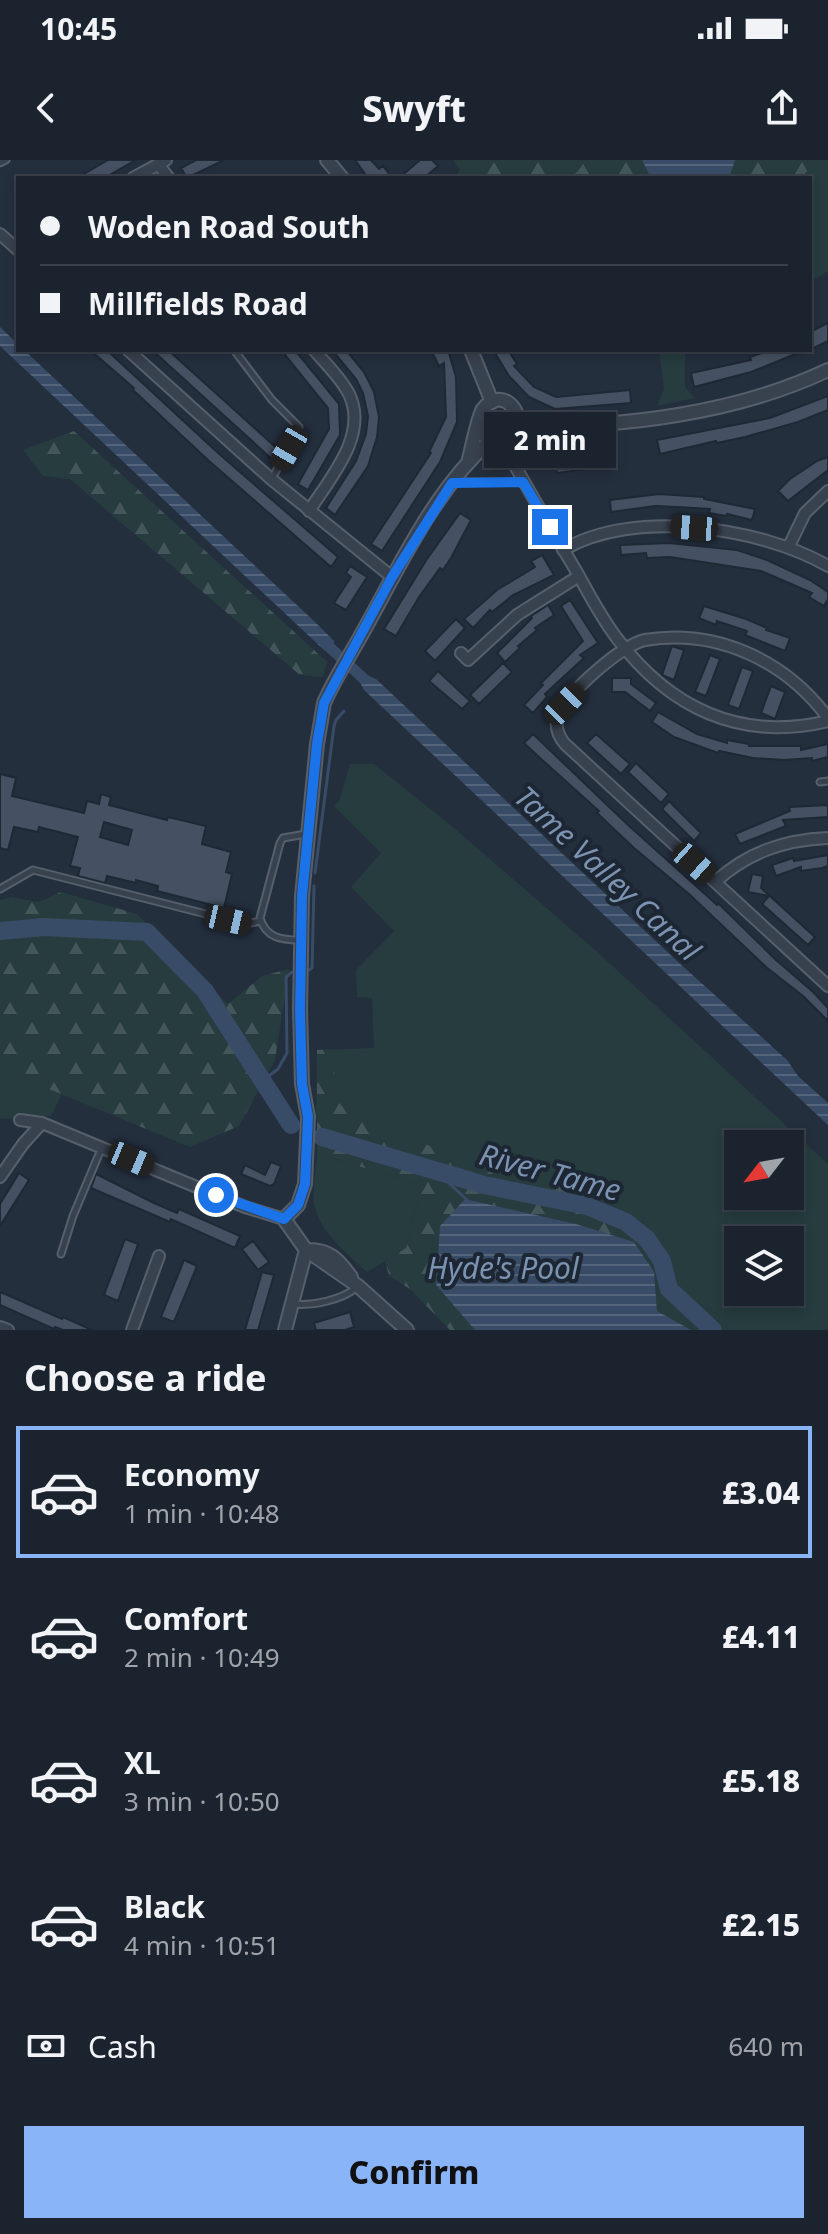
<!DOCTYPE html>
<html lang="en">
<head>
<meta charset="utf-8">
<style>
  :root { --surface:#1b232e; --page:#242b36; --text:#f1f3f6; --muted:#a0a4aa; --line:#39404a; --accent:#8ab4f8 }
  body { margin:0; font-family:"Noto Sans",sans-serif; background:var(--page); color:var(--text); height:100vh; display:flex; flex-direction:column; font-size:30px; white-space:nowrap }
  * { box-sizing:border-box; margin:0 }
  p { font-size:26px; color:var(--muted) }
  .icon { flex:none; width:44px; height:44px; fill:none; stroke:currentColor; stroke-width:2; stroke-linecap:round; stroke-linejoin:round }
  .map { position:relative; height:1170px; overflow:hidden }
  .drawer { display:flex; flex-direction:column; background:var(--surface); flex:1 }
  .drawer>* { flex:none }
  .banner { position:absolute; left:16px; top:16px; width:796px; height:176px; border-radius:0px; box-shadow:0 4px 12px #0003,0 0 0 2px var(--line); display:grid; align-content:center; height:176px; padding:0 24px; background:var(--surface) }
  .needle { width:52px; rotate:239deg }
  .tools { position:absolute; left:724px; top:970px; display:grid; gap:16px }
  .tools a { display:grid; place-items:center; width:80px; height:80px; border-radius:0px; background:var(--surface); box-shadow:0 4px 12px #0003,0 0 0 2px var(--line); font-size:40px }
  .end { position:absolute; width:36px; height:36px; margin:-18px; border:10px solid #1a73e8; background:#fff; box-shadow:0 0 0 4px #fff }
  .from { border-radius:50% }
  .bubble { position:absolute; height:56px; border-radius:0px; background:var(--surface); box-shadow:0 4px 12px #0003,0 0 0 2px var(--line); font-size:26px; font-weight:800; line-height:56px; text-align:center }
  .car { position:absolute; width:24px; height:48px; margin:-24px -12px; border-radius:10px; box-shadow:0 0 6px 2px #0007; background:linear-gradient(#222 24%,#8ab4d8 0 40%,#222 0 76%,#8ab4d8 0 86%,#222 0) }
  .banner b { display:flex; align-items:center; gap:28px; height:76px; font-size:30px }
  .banner b+b { border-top:2px solid var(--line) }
  .banner i { width:20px; height:20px; background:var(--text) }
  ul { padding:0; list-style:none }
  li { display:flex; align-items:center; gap:24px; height:132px; margin:0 16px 12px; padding:0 8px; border:4px solid transparent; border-radius:0px }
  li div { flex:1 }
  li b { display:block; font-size:30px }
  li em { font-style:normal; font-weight:800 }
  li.current { border-color:var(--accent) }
  li>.icon { width:72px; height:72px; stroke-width:1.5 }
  h2 { padding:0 24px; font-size:36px; line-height:96px }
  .pay { display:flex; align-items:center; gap:20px; height:88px; padding:0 24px; font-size:30px }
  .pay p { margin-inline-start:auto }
  .button { display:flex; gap:16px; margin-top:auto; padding:16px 24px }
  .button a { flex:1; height:92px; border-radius:0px; background:var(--accent); color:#111; font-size:32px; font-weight:800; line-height:92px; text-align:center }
  .status { display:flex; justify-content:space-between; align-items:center; height:56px; padding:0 40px; background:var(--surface); direction:ltr }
  .status svg { height:22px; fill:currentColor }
  header { display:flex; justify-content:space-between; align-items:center; height:104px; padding:0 24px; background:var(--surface); font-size:36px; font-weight:800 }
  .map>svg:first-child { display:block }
  .green { fill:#263c3f; fill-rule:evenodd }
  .forest { fill:url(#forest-firs) }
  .water { fill:url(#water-rules) }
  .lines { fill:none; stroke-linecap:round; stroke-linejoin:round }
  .stream { stroke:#394c67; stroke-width:3 }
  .canal { stroke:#394c67; stroke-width:11 }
  .river { stroke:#394c67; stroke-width:18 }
  .building { fill:#455162; stroke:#1f2835; stroke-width:2; fill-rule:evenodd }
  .service-casing { stroke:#565f6c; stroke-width:9 }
  .minor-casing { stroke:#565f6c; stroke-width:14 }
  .tertiary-casing { stroke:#565f6c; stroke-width:16 }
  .service { stroke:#38414e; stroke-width:5 }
  .minor { stroke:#38414e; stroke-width:10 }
  .tertiary { stroke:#38414e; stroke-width:12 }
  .route { stroke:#1a73e8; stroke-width:10 }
  .labels { text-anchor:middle; stroke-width:8; stroke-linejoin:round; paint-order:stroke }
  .water-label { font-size:30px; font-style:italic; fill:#7c92b1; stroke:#1d2633 }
</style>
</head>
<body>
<div class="status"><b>10:45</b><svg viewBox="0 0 49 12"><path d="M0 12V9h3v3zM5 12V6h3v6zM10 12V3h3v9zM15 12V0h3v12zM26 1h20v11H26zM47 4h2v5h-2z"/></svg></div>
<header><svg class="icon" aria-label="back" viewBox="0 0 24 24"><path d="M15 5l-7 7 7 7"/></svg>Swyft<svg class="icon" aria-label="share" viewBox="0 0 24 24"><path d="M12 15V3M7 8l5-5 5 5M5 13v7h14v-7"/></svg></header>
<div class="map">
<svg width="828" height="1170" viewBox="0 0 828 1170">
  <defs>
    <pattern id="forest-firs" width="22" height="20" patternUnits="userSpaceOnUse" patternTransform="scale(2)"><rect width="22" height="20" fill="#263c3f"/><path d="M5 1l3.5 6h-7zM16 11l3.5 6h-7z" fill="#435659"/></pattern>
    <pattern id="water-rules" width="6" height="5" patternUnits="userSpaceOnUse" patternTransform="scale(2)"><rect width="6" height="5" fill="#394c67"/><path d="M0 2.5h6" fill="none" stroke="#53647b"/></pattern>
  </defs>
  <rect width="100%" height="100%" fill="#242f3e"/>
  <path class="green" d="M453,0H828V111L810,122V18H459L457,14L460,10Z
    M659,190H685V227L695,238L657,246L664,229Z
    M350,604H374L454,668L594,789L828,1004V1170H723L710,1150L680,1129L662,1086L642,1063L602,1038L575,1031L552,1019L510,1021L316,958L317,890L374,888L372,838L357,837L356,810L394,771L351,727L381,693L334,646L339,641ZM738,984H790V1036H738ZM738,1080H790V1132H738Z
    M0,909L62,934L51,956L0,959Z
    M317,993L421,1026L406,1088L367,1112C346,1093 319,1072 314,1043C312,1027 316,1008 317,993Z"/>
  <path class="forest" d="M528,0H552L547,18H485L482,14L489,4L497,2L513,17H519Z
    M586,0H628L638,18H566L577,12Z
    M735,0H817L801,18H729Z
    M74,271L327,502L323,517L300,515L70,319L43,316L23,290Z
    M61,732L137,754L228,844L262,816L289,809L275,900L239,966L190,987L0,909V740L12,737L39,742Z
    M333,889L336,940L354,957L409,977L510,1021L552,1018L575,1031L602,1038L642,1063L662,1086L680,1129L710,1150L723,1170H691L657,1151L654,1112L634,1082L576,1064L465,1039L436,1125L475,1170H450L410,1129L389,1116L385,1101L406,1088L421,1026L317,993V890Z"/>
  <path class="water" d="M642,0H735L729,18H651Z
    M0,167L18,184V190H24L314,461L334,481V491H325L0,186Z
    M353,509L376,519L678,802L787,900L798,916L828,943V965L364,530Z
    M465,1039L576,1064L634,1082L654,1112L657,1151L691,1170H475L436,1125L440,1066Z"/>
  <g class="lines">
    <path class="stream" d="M315,713L334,566L336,560L344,551
      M309,810L312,808L314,726
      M262,921L278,909L287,893L286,817L292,812
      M436,1011L467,1040"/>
    <path class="canal" d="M324,482L364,519"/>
    <path class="river" d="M0,771L44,767L147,772L205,831L291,965
      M322,977L484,1025L587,1046L626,1062L647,1079L662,1101L669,1129L713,1170"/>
  </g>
  <path class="building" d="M108,0H136L104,18H77Z
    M196,0H224L187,18L181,8Z
    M355,0H371L379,9L383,6L393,18H368Z
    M420,0H432L438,6L424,18H399Z
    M828,163V181L810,190V172Z
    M90,190H106L111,194L217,292L338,397L331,407L209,301L133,230L134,228Z
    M152,190H168L281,292L275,302Z
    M281,190H295L339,244L340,275L308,330L298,324L329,269L328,248Z
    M332,190H346L364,212L374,232L379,257L377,277L368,306L335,355L326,348L356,301L366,274L368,256L363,233L356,219Z
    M431,190H448L451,200L456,217L457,262L440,302L382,391L371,384L431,293L429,292L446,257L444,203L439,206Z
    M500,190H508L517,204L514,206L534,227L556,237L630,230L631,243L555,249L529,237L509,216L495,193Z
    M770,190L803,191L751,212L694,227L691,213L751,200L750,197Z
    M828,236V250L798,262L745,277L717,283L716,281L660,294L657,280L770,258Z
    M604,285L605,296L594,297L595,308L557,313L556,307L538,309L536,293Z
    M828,297V310L788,341L778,331L790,319L817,301Z
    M659,334L704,337V339L755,349L752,360L727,354L726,356L709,353L710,349L678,347L655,346L611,352L610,340Z
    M460,353L471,360L451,398L443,410L440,408L419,437L396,476L384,469L427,399Z
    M669,383L737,390L767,400L810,420L828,432V439L824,446L809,437L812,433L761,411L670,397L647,398L646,393L621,395L620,385Z
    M542,395L554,415L513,435L492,452L490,450L473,468L464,459L497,430L535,407L531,401Z
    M350,406L367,417L346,450L334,443L351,417L346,413Z
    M570,440L598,483L580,495L584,498L545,534L547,537L533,553L524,545L543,525L541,523L583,481L561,446Z
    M548,445L554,455L535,468L537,470L518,486L520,488L505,502L497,493L532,458L531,456Z
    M704,446L746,459L767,468L766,470L790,478L785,491L745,475L747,471L717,461L716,465L699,458Z
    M456,459L465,468L435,501L425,491Z
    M672,486L684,490L674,520L662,515Z
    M710,495L720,499L706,536L695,532Z
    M503,503L512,512L479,544L470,535Z
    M742,507L753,511L739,549L728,545Z
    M438,511L470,541L462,549L429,521Z
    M612,518H631V524L656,543L650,551L625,532H612Z
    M771,526L785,532L775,559L761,553Z
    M658,552L697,574L727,583V580L749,584V586H801V590L828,584V597L812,601V598L784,600L753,598L719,591L718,593L674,577L652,562Z
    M533,574L627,664L717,745L718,743L776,800L812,831L828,848V861L803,836L766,807L689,734L634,688L597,653L599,651L540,598L524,583Z
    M596,574L630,604L621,614L587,583Z
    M636,603L669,634L661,643L628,612Z
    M0,614L16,618L12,636L84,653L87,641L99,644L101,634L111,637L109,645L167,660L168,657L206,666L202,684L231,692L226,712L232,714L224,748L157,731L158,726L136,720V723L107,716L105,723L78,716L80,708L70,706L78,677L39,667L38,672L14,667L8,690L0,688ZM104,662L132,670L128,685L100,677Z
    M669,641L701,673L694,681L662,649Z
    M828,645V657L783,660L786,666L740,684L735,674L790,651L789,647Z
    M828,695V706L822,708L801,711V707L776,716L772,705L793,698L794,701Z
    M752,714L763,716L761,728L815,777L808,785L762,744L769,736L748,732Z
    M271,1002L281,1006L274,1024L270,1026L241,1014L245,1005L265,1015Z
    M19,1013L29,1020L0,1066V1044Z
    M96,1014L154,1043L177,1053L179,1049L240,1076L235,1088L171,1059L170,1062L91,1028Z
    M125,1079L138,1084L118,1141L104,1135Z
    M253,1081L269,1102L258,1110L242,1089Z
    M184,1100L197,1106L174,1162L161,1157Z
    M262,1112L274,1115L258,1170H245Z
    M0,1132L62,1159L63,1157L92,1170H63L55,1167L54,1169L0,1145Z
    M350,1152L354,1167L345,1170H316L314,1163Z"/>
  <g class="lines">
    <g class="service-casing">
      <path id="service" d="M0,3L6,0
        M234,190L272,240L299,267V271L272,318
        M453,322H523
        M820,622L828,621
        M0,729L33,710L245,764L261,761
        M300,780C281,780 266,778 260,758L280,683L283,678L306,674
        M61,1094L73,1056L102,987
        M294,1144C313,1146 341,1140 356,1128"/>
    </g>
    <g class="minor-casing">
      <path id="minor" d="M158,4L169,18
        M133,18L166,0
        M0,74L18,90
        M128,190L271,319L392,417
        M502,282C525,325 550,367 575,409C588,432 600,456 616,477C669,548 740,582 828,561
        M309,351C330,318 369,275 349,234C341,218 326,204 314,190
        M789,386L805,353L828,331
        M563,390C633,348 760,367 828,406
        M461,493L468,500L517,455L579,416
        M828,558C786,501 717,468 645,480C623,484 565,534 558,556C555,566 558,576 565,584L828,826
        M715,722C748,692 784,680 828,678
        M20,960L42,963L245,1047L284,1059
        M0,1017L23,984L42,963
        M0,1167L8,1170
        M132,1170L159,1096"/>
    </g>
    <g class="tertiary-casing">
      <path id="tertiary" d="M327,0L342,18
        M471,190L492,242
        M519,268C623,266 733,255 828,210
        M469,299C472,288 478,256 483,249C500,228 520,246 519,268C511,281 499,286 486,278L478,267
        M306,1090C329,1089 338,1099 351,1117
        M285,1170L306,1090
        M407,1170L358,1126L306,1090L284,1059L298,1045L305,1024L308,957L302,924L300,850L302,736L317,584L324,543C334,520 347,500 359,479C397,412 432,332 490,281"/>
    </g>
    <use href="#service" class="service"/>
    <use href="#minor" class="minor"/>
    <use href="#tertiary" class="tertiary"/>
  </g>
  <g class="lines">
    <path class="route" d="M216,1035L284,1059L298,1045L305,1024L308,957L302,924L300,850L302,736L317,584L324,543L392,417L452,323L523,322L550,367"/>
  </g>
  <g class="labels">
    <g class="water-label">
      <text transform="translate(607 714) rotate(43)" y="10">Tame Valley Canal</text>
      <text transform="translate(550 1013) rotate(15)" y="10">River Tame</text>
      <text x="503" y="1119">Hyde's Pool</text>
    </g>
  </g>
</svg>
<div class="tools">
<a><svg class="needle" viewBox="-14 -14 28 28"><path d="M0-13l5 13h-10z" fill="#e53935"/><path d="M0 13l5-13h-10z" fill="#a0a4aa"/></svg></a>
<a><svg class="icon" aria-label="layers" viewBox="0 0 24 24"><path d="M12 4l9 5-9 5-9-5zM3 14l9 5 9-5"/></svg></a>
</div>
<i class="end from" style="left:216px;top:1035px"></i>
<i class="end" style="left:550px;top:367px"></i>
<div class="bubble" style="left:484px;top:252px;width:132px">2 min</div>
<i class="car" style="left:289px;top:288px;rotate:210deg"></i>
<i class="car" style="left:694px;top:368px;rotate:274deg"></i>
<i class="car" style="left:565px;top:544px;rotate:44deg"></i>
<i class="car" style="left:694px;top:703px;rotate:132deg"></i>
<i class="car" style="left:228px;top:760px;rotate:103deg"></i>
<i class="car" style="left:131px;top:999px;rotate:113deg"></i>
<div class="banner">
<b><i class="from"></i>Woden Road South</b>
<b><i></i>Millfields Road</b>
</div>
</div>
<section class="drawer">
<h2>Choose a ride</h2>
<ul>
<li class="current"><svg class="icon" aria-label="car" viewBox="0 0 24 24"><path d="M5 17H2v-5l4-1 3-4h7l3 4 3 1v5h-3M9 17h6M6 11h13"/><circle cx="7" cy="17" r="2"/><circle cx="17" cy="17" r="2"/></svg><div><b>Economy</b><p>1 min · 10:48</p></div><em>£3.04</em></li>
<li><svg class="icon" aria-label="car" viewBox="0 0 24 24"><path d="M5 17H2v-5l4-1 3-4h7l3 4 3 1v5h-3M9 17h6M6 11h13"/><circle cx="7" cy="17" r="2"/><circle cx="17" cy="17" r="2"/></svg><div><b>Comfort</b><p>2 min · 10:49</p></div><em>£4.11</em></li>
<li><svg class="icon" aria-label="car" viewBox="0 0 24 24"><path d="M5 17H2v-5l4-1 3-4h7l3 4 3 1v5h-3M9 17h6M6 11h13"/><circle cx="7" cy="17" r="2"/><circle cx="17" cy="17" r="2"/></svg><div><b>XL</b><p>3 min · 10:50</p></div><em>£5.18</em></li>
<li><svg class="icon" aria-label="car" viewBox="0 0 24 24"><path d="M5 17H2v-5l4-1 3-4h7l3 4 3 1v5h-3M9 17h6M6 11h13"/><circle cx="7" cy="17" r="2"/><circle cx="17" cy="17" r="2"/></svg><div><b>Black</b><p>4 min · 10:51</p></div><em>£2.15</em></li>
</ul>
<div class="pay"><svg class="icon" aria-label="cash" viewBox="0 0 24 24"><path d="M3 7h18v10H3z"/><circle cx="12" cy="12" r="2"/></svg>Cash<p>640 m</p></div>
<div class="button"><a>Confirm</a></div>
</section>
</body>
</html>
